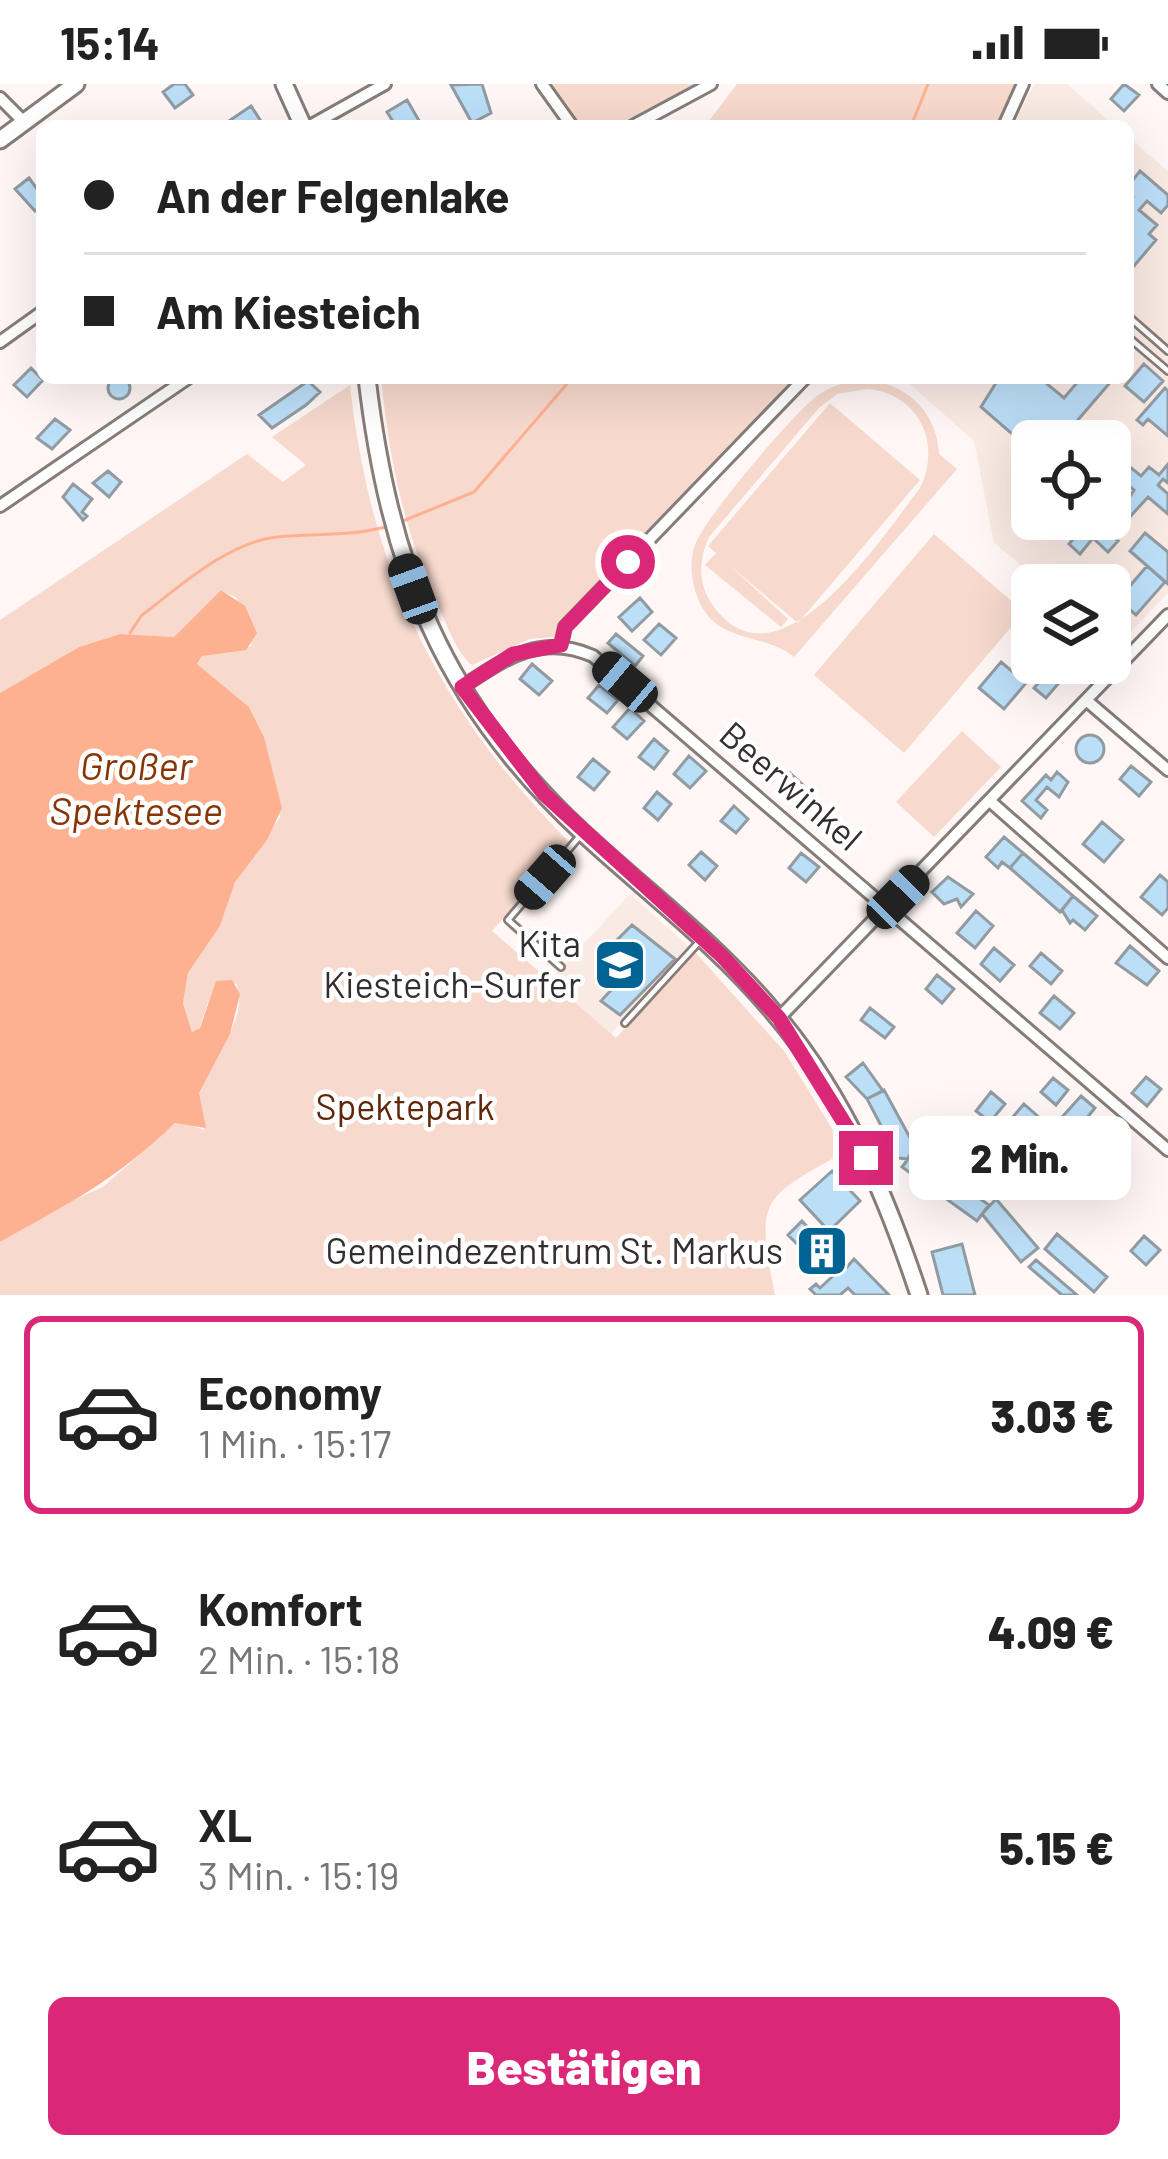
<!DOCTYPE html>
<html lang="de">
<head>
<meta charset="utf-8">
<style>
  :root { --surface:#fff; --page:#f6f6f6; --text:#222; --muted:#767676; --line:#e0e0e0; --accent:#db2777 }
  body { margin:0; font-family:Barlow,sans-serif; background:var(--page); color:var(--text); height:100vh; display:flex; flex-direction:column; font-size:45px; white-space:nowrap }
  * { box-sizing:border-box; margin:0 }
  p { font-size:39px; color:var(--muted) }
  .icon { flex:none; width:66px; height:66px; fill:none; stroke:currentColor; stroke-width:2; stroke-linecap:round; stroke-linejoin:round }
  .map { position:relative; height:1211px; overflow:hidden }
  .drawer { display:flex; flex-direction:column; background:var(--surface); flex:1 }
  .drawer>* { flex:none }
  .hud { position:absolute; left:36px; top:36px; width:1098px; height:264px; border-radius:18px; box-shadow:0 12px 48px #0002; display:grid; align-content:center; height:264px; padding:0 48px; background:var(--surface) }
  .buttons { position:absolute; left:1011px; top:336px; display:grid; gap:24px }
  .buttons a { display:grid; place-items:center; width:120px; height:120px; border-radius:18px; background:var(--surface); box-shadow:0 12px 48px #0002; font-size:60px }
  .end { position:absolute; width:54px; height:54px; margin:-27px; border:15px solid #db2777; background:#fff; box-shadow:0 0 0 6px #fff }
  .from { border-radius:50% }
  .bubble { position:absolute; height:84px; border-radius:18px; background:var(--surface); box-shadow:0 12px 48px #0002; font-size:39px; font-weight:800; line-height:84px; text-align:center }
  .car { position:absolute; width:36px; height:72px; margin:-36px -18px; border-radius:15px; box-shadow:0 0 9px 3px #0007; background:linear-gradient(#222 24%,#8ab4d8 0 40%,#222 0 76%,#8ab4d8 0 86%,#222 0) }
  .hud b { display:flex; align-items:center; gap:42px; height:114px; font-size:45px }
  .hud b+b { border-top:3px solid var(--line) }
  .hud i { width:30px; height:30px; background:var(--text) }
  ul { padding:21px 0 0; list-style:none }
  li { display:flex; align-items:center; gap:36px; height:198px; margin:0 24px 18px; padding:0 24px; border:6px solid transparent; border-radius:18px }
  li div { flex:1 }
  li b { display:block; font-size:45px }
  li em { font-style:normal; font-weight:800 }
  li.active { border-color:var(--accent) }
  li>.icon { width:108px; height:108px; stroke-width:1.5 }
  .button { display:flex; gap:24px; margin-top:auto; padding:24px 48px }
  .button a { flex:1; height:138px; border-radius:18px; background:var(--accent); color:#fff; font-size:48px; font-weight:800; line-height:138px; text-align:center }
  .status { display:flex; justify-content:space-between; align-items:center; height:84px; padding:0 60px; background:var(--surface); direction:ltr }
  .status svg { height:33px; fill:currentColor }
  .map>svg:first-child { display:block }
  .built { fill:#faeae4; fill-rule:evenodd }
  .green { fill:#f7d9cd; fill-rule:evenodd }
  .water { fill:#feb191 }
  .lines { fill:none; stroke-linecap:round; stroke-linejoin:round }
  .stream { stroke:#feb191; stroke-width:3 }
  .building { fill:#bcdff8; stroke:#919ba1; stroke-width:3 }
  .lane-casing { stroke:#867c78; stroke-width:10 }
  .street-casing { stroke:#867c78; stroke-width:16 }
  .secondary-casing { stroke:#867c78; stroke-width:21 }
  .lane { stroke:#fff; stroke-width:4.5 }
  .street { stroke:#fff; stroke-width:10 }
  .secondary { stroke:#fff; stroke-width:15 }
  .route { stroke:#db2777; stroke-width:15 }
  .labels { text-anchor:middle; stroke-width:9; stroke-linejoin:round; paint-order:stroke }
  .street-label { font-size:36px; fill:#342f2e; stroke:#fff }
  .poi-label { font-size:36px; fill:#342f2e; stroke:#fff; text-anchor:end }
  .park-label { font-size:36px; fill:#602608; stroke:#fff }
  .water-label { font-size:39px; font-style:italic; fill:#873505; stroke:#fff }
</style>
</head>
<body>
<div class="status"><b>15:14</b><svg viewBox="0 0 49 12"><path d="M0 12V9h3v3zM5 12V6h3v6zM10 12V3h3v9zM15 12V0h3v12zM26 1h20v11H26zM47 4h2v5h-2z"/></svg></div>
<div class="map">
<svg width="1168" height="1211" viewBox="0 0 1168 1211">
  <rect width="100%" height="100%" fill="#fff7f5"/>
  <path class="built" d="M1034,0H1067L1115,42H1013Z
    M1128,53L1168,87V509L1118,561L1110,554V501H1045L994,459L974,357L903,294H1128ZM1032,357H1110V435H1032Z
    M630,810L690,864L611,950L549,897Z"/>
  <path class="green" d="M550,0H694L618,42H581Z
    M737,0H1016L997,42H705Z
    M381,294H797L564,535L555,553L530,555L472,581C456,568 448,542 439,524C405,448 390,382 381,294Z
    M870,296C910,302 937,330 939,370L957,385L794,573C763,547 718,562 698,515C691,498 689,478 695,461C705,433 793,330 818,311C834,300 851,296 870,296ZM867,305C919,309 942,360 920,404C883,452 779,612 714,523C698,502 698,476 709,453L819,324L837,310Z
    M350,301C370,482 434,623 570,759L492,847L616,954L694,867L784,967L846,1067C762,1115 755,1112 775,1211H0V1158L51,1126L103,1103L178,1037L204,1046C205,1033 195,1022 199,1008C208,973 251,939 236,899L209,916L199,945L192,948L183,919L188,889L220,842L235,798L280,733L264,653L249,623L197,580L202,572L252,562L237,514L221,506L174,553L120,550L79,563L0,609V536L247,370L283,398L306,381L272,353Z
    M830,319L920,396L798,539L728,480L788,535L781,543L705,481L716,469L708,462Z
    M934,450L1024,528L904,669L814,591Z
    M962,647L1001,683L934,753L896,718Z"/>
  <path class="water" d="M221,506L245,522L257,549L246,566L202,572L197,580L249,623L264,653L282,724L267,756L235,798L220,842L188,889L183,919L192,948L200,944L216,897L232,896L240,910L230,950L199,1009L206,1044L175,1039C115,1097 69,1119 0,1158V609L79,563L120,550L174,553Z"/>
  <g class="lines">
    <path class="stream" d="M911,42L928,0
      M398,439L474,408L572,294
      M130,549L141,532C179,503 228,458 277,453C315,449 351,453 389,442"/>
  </g>
  <path class="building" d="M174,0H185L193,11L175,24L163,8Z
    M482,0L491,29L472,39L451,1Z
    M1124,0L1139,11L1124,27L1111,15Z
    M407,16L421,40L418,42H396L387,28Z
    M251,22L264,42H223V41Z
    M1140,87L1168,111V121L1161,129L1147,117L1139,126L1157,141L1149,150L1156,156L1128,189V119L1133,113L1128,92L1133,96Z
    M29,94L37,105L42,101V122L35,127L15,105Z
    M1144,280L1163,297L1144,318L1125,302Z
    M31,284L43,296L27,313L14,301Z
    M108 304a11 11 0 1 1 22 0a11 11 0 1 1-22 0Z
    M999,294H1040L1064,314L1081,294H1114L1064,352L1032,357V367L981,323Z
    M308,297L320,308L306,321L272,344L259,331Z
    M1165,304L1168,307V352L1148,335L1143,341L1137,336Z
    M55,335L70,346L52,365L37,354Z
    M1125,379L1141,392L1149,383L1159,391L1168,380V399L1163,395L1158,401L1168,410V430L1148,413L1128,435L1120,428L1134,406L1115,390Z
    M108,387L121,398L109,413L93,399Z
    M73,400L92,415L82,428L87,432L83,436L63,413Z
    M1070,435H1108L1103,444L1118,457L1108,468L1093,454L1080,470L1069,460L1082,445Z
    M1145,449L1168,468V500L1130,467Z
    M1147,482L1165,498L1136,531L1129,525L1117,540L1110,534V516L1118,507L1123,510Z
    M640,514L652,528L632,547L619,533Z
    M659,540L676,554L661,571L644,556Z
    M616,550L643,572L635,582L608,559Z
    M1001,578L1026,599L1004,625L979,604Z
    M1055,579H1076L1046,614L1034,604Z
    M532,580L552,597L539,611L520,595Z
    M599,601L618,616L607,629L588,614Z
    M630,624L644,637L627,655L613,643Z
    M1076 665a14 14 0 1 1 28 0a14 14 0 1 1-28 0Z
    M654,655L668,667L654,685L639,673Z
    M689,672L706,687L690,704L674,690Z
    M593,675L609,688L594,706L578,693Z
    M1131,682L1151,698L1139,712L1120,695Z
    M1057,688L1068,698L1059,713L1047,703L1036,716L1047,726L1041,734L1022,717L1046,691L1051,696Z
    M790,689L803,701L790,717L776,705Z
    M657,708L671,720L658,736L644,724Z
    M734,722L748,735L736,749L721,737Z
    M1102,738L1123,756L1104,778L1083,760Z
    M1004,753L1023,769L1010,784L1002,778L998,784L986,773Z
    M701,768L717,782L705,796L689,781Z
    M801,769L819,783L806,798L789,784Z
    M1023,769L1073,812L1060,828L1010,784Z
    M1160,791L1168,798V824L1162,831L1141,813Z
    M948,793L973,810L961,823L957,815L944,820L932,808Z
    M1073,812L1097,832L1085,846L1073,836L1070,839L1062,826Z
    M976,827L993,842L975,864L957,849Z
    M632,841L675,875L620,931L601,917L635,880L613,860Z
    M1130,862L1159,887L1147,901L1116,879Z
    M994,864L1014,881L1000,897L981,880Z
    M1041,869L1062,887L1051,900L1030,882Z
    M937,891L954,905L942,919L926,905Z
    M1054,912L1074,929L1060,945L1040,929Z
    M870,924L894,943L885,954L861,936Z
    M863,979L883,1007L867,1015L846,993Z
    M1146,993L1161,1005L1147,1022L1132,1009Z
    M1053,994L1068,1006L1056,1021L1041,1008Z
    M884,1006L914,1061L908,1075L898,1074L867,1015Z
    M991,1008L1005,1020L990,1038L976,1027Z
    M1081,1012L1095,1024L1077,1046L1062,1033Z
    M1024,1020L1042,1036L1022,1056L1015,1050L1021,1043L1011,1035Z
    M1107,1036L1123,1049L1095,1082L1079,1069Z
    M913,1068L989,1121L977,1137L902,1083Z
    M832,1087L860,1117L829,1147L800,1116Z
    M996,1115L1038,1164L1021,1178L982,1130Z
    M802,1137L814,1150L823,1141L827,1144L817,1153L847,1183L854,1175L889,1211H855L848,1204L840,1211H816L810,1205L816,1200L820,1204L835,1190L801,1155L796,1159L788,1151Z
    M1057,1150L1107,1193L1094,1208L1045,1165Z
    M1144,1152L1160,1166L1146,1181L1131,1167Z
    M962,1160L975,1211H943L932,1168Z
    M1036,1176L1077,1211H1062L1029,1183Z"/>
  <g class="lines">
    <g class="lane-casing">
      <path id="lane" d="M1128,232L1168,267
        M1128,253L1168,287
        M561,883L508,836L579,753
        M625,939L698,859"/>
    </g>
    <g class="street-casing">
      <path id="street" d="M542,0L572,42
        M1158,0L1168,9
        M0,14L24,38
        M310,42L385,0
        M633,42L711,0
        M1004,42L1023,0
        M0,258L42,228
        M0,422L188,294
        M561,561L565,543L805,294
        M462,603C506,574 541,549 593,572L1168,1066
        M1086,616L1168,686
        M991,718L1168,874
        M779,934L1168,531"/>
    </g>
    <g class="secondary-casing">
      <path id="secondary" d="M284,0L303,42
        M0,56L76,0
        M367,294C389,481 442,619 584,750C648,809 719,862 775,930C844,1011 886,1111 919,1211"/>
    </g>
    <use href="#lane" class="lane"/>
    <use href="#street" class="street"/>
    <use href="#secondary" class="secondary"/>
  </g>
  <g class="lines">
    <path class="route" d="M628,478L565,543L561,561L513,570L462,603L544,710L722,872L779,934L866,1074"/>
  </g>
  <defs>
    <g id="school-square" transform="scale(2.7)"><rect x="-9" y="-9" width="18" height="18" rx="4" fill="#006392" stroke="#fff"/><path d="M0-5L7-2L0 1L-7-2ZM-4 1L0 2.5L4 1V4Q0 6-4 4Z" fill="#fff"/></g>
    <g id="building-square" transform="scale(2.7)"><rect x="-9" y="-9" width="18" height="18" rx="4" fill="#006392" stroke="#fff"/><path d="M-4-6H4V6H1V3H-1V6H-4ZM-2.5-4.3h1.7v1.8h-1.7ZM.8-4.3h1.7v1.8H.8ZM-2.5-1h1.7V.8h-1.7ZM.8-1h1.7V.8H.8Z" fill="#fff"/></g>
  </defs>
  <g fill-rule="evenodd">
    <use href="#school-square" x="620" y="881"/>
    <use href="#building-square" x="822" y="1167"/>
  </g>
  <g class="labels">
    <g class="street-label">
      <text transform="translate(791 702) rotate(41)" y="13">Beerwinkel</text>
    </g>
    <g class="poi-label">
      <text x="581" y="873">Kita<tspan x="581" dy="41">Kiesteich-Surfer</tspan></text>
      <text x="783" y="1180">Gemeindezentrum St. Markus</text>
    </g>
    <g class="park-label">
      <text x="405" y="1036">Spektepark</text>
    </g>
    <g class="water-label">
      <text x="136" y="696">Großer<tspan x="136" dy="45">Spektesee</tspan></text>
    </g>
  </g>
</svg>
<div class="buttons">
<a><svg class="icon" aria-label="locate" viewBox="0 0 24 24"><circle cx="12" cy="12" r="6"/><path d="M12 2v4M12 18v4M2 12h4M18 12h4"/></svg></a>
<a><svg class="icon" aria-label="layers" viewBox="0 0 24 24"><path d="M12 4l9 5-9 5-9-5zM3 14l9 5 9-5"/></svg></a>
</div>
<i class="end from" style="left:628px;top:478px"></i>
<i class="end" style="left:866px;top:1074px"></i>
<div class="bubble" style="left:909px;top:1032px;width:222px">2 Min.</div>
<i class="car" style="left:413px;top:505px;rotate:340deg"></i>
<i class="car" style="left:625px;top:598px;rotate:310deg"></i>
<i class="car" style="left:545px;top:793px;rotate:221deg"></i>
<i class="car" style="left:898px;top:813px;rotate:44deg"></i>
<div class="hud">
<b><i class="from"></i>An der Felgenlake</b>
<b><i></i>Am Kiesteich</b>
</div>
</div>
<section class="drawer">
<ul>
<li class="active"><svg class="icon" aria-label="car" viewBox="0 0 24 24"><path d="M5 17H2v-5l4-1 3-4h7l3 4 3 1v5h-3M9 17h6M6 11h13"/><circle cx="7" cy="17" r="2"/><circle cx="17" cy="17" r="2"/></svg><div><b>Economy</b><p>1 Min. · 15:17</p></div><em>3.03 €</em></li>
<li><svg class="icon" aria-label="car" viewBox="0 0 24 24"><path d="M5 17H2v-5l4-1 3-4h7l3 4 3 1v5h-3M9 17h6M6 11h13"/><circle cx="7" cy="17" r="2"/><circle cx="17" cy="17" r="2"/></svg><div><b>Komfort</b><p>2 Min. · 15:18</p></div><em>4.09 €</em></li>
<li><svg class="icon" aria-label="car" viewBox="0 0 24 24"><path d="M5 17H2v-5l4-1 3-4h7l3 4 3 1v5h-3M9 17h6M6 11h13"/><circle cx="7" cy="17" r="2"/><circle cx="17" cy="17" r="2"/></svg><div><b>XL</b><p>3 Min. · 15:19</p></div><em>5.15 €</em></li>
</ul>
<div class="button"><a>Bestätigen</a></div>
</section>
</body>
</html>
